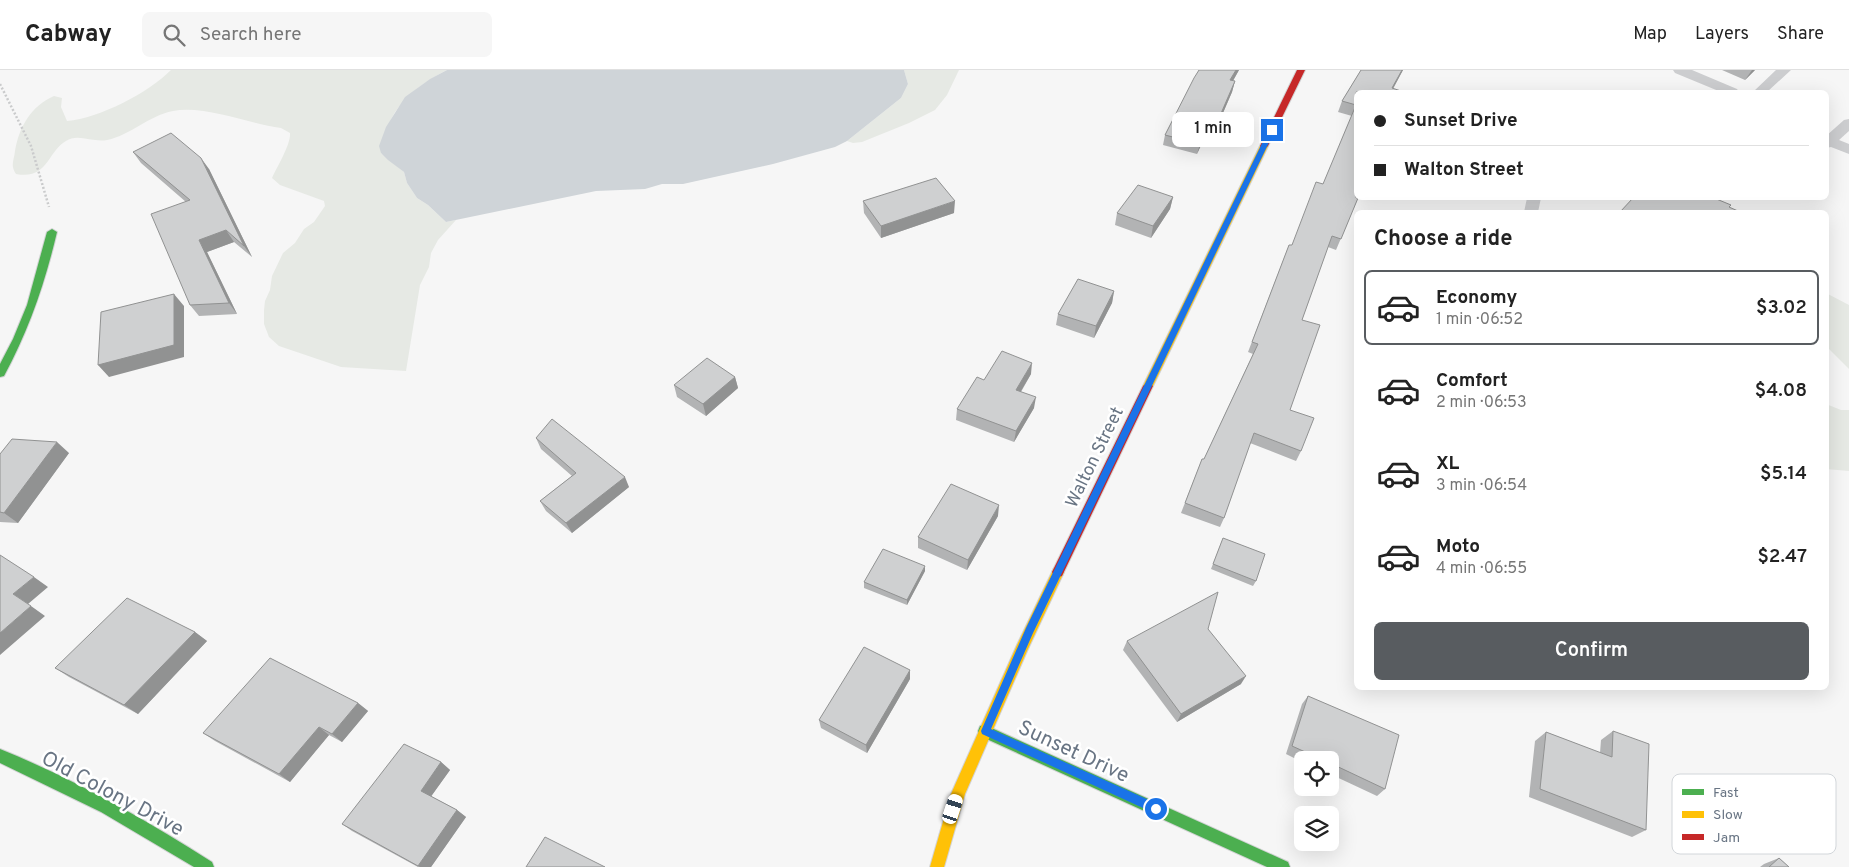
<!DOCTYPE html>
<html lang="en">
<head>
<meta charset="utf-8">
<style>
  :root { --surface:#fff; --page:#f6f6f6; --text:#222; --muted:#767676; --line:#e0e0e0; --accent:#585c60 }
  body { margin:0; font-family:Overpass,sans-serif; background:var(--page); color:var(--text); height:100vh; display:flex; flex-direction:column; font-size:19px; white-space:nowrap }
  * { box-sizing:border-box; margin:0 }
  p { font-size:16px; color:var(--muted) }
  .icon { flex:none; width:28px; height:28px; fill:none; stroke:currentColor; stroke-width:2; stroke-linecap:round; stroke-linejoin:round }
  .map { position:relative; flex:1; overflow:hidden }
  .sheet { position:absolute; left:1354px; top:140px; width:475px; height:480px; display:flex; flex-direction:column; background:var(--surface); border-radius:8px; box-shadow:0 5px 20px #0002 }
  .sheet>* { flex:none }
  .top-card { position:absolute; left:1354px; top:20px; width:475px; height:110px; border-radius:8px; box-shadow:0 5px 20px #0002; display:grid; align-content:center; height:110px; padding:0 20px; background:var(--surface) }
  .fabs { position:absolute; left:1294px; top:681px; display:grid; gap:10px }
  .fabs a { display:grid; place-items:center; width:45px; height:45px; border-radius:8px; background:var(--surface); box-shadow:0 5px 20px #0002; font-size:25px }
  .end { position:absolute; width:22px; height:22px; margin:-11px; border:6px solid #1a73e8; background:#fff; box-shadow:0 0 0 2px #fff }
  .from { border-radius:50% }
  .bubble { position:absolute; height:35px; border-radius:8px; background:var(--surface); box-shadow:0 5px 20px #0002; font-size:16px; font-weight:600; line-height:35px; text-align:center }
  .car { position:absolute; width:15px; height:30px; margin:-15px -8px; border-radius:6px; box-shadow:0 0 4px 1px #0007; background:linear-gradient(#fff 24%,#345 0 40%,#fff 0 76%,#345 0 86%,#fff 0) }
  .top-card b { display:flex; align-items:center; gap:18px; height:48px; font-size:19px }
  .top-card b+b { border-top:1px solid var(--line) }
  .top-card i { width:12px; height:12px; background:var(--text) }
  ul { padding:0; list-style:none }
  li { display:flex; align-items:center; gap:15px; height:75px; margin:0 10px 8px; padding:0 10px; border:2px solid transparent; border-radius:8px }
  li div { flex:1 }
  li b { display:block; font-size:19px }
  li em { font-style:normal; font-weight:600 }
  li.current { border-color:var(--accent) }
  li>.icon { width:45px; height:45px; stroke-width:1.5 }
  h2 { padding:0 20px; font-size:22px; line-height:60px }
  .button { display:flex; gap:10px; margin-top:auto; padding:10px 20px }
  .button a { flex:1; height:58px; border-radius:8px; background:var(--accent); color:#fff; font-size:20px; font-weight:600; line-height:58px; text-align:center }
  header { display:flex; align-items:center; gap:30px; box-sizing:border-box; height:70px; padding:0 25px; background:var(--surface); border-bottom:1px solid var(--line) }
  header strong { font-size:24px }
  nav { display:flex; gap:28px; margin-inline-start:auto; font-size:18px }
  .search { width:350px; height:45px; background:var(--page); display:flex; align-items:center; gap:12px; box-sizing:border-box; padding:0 18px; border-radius:8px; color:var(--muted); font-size:19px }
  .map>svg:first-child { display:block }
  .green { fill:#e6e9e4 }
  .water { fill:#cfd4d8 }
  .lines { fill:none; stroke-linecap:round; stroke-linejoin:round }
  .fast-casing { stroke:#d2d3d4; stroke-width:2 }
  .slow-casing { stroke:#d2d3d4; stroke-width:2 }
  .jam-casing { stroke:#d2d3d4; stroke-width:2 }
  .path { stroke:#cacbcc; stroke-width:2.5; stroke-dasharray:2 2; stroke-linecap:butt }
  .lane { fill:#cccdcf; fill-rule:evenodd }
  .fast { fill:#4caf50; fill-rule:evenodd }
  .slow { fill:#ffc107; fill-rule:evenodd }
  .jam { fill:#c62828; fill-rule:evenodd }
  .wall { fill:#b2b3b4 }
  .shaded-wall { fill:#919292 }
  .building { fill:#cfd0d1; stroke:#919292 }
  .route { fill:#1a73e8 }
  .labels { text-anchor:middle; stroke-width:5; stroke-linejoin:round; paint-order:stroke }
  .street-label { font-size:18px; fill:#697584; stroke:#fff }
  .near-street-label { font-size:21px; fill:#697584; stroke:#fff }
  .key { fill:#fff; stroke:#d2d6da; stroke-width:1 }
  .key-label { font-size:14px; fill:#697584 }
</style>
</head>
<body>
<header>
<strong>Cabway</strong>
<div class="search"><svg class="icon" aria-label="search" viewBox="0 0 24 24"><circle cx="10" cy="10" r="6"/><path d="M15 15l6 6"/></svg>Search here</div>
<nav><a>Map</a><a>Layers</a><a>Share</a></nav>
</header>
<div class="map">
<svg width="1849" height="797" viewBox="0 0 1849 797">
  <rect width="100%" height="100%" fill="#f6f6f6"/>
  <path class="green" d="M171,0H447C410,19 387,40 381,83L404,102L407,113L417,128L428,135L446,152L456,150L438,170L431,183L429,197L420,215L406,301L341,297L279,276L269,267L264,254V240L265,231L270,220L272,206L283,183L295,173L304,159L314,152L325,136L324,131L280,115L272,108C277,97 291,74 290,63L281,58C249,54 205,35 173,41C148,46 131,65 107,70C93,73 78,63 66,71C47,82 48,110 16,104C10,95 14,91 15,81C19,57 31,36 54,26L62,28L61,37L67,51C100,48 148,23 171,0Z
    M904,0H959L947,25L935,40L909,53L862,72L853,73L847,71L901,28L908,14Z
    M1826,223L1849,235V299L1826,276Z
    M1826,334L1841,340H1849V401L1826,399Z"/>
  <path class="water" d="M447,0H904L908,14L901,28L847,71L835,77L773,94L683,114H662L645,119L596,121L446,152L428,135L417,128L407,113L404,102L388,90L381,83L379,76L386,57L405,27L430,9Z"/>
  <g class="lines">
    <g class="fast-casing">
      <path id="fast" d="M52,159L57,162C45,213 29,260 4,306L0,307V294L13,269L27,235L47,162Z
        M985,655L1288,792L1290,797H1267L980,666L978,661L980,656Z
        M0,679C74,709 145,749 212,792L214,797H194L101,742L0,693Z"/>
    </g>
    <g class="slow-casing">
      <path id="slow" d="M1264,73L1268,76L1153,316L1148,320L1144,319L1143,316L1260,76Z
        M1058,497L1062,498L1064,502L1027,581L965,724L944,797H930L951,724L1017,575L1054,498Z"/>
    </g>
    <g class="jam-casing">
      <path id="jam" d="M1297,0H1305L1268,76L1264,79L1261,78L1260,76Z
        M1148,312L1153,316L1062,506L1058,507L1054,506L1052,502L1054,498L1143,316Z"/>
    </g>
    <path class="path" d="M0,14L31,76L49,137"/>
    <path class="lane" d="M1673,0H1692L1737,19L1739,22H1721L1675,3Z
      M1776,0H1791L1767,22H1753Z
      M1849,49V61L1839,70L1849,74V84L1831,77L1826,78V66L1844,50Z
      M1527,128H1541L1538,142H1524Z"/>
    <use href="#fast" class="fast"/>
    <use href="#slow" class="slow"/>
    <use href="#jam" class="jam"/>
  </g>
  <path class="wall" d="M1199,0H1239L1233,11H1235L1232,22L1210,73L1203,71L1197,84L1163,75L1165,65Z
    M1361,0H1403L1393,19L1358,128L1336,180L1328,177L1302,250L1290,340L1301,381L1296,391L1250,373L1224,448L1220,457L1181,443L1202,389H1204L1253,284L1248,282L1289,175H1292L1323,114L1352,46L1338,42L1342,31Z
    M1722,0H1755L1745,10Z
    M133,82L209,99L252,187L234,172L207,182L237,244L199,246L190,235L186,132L141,93Z
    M1173,127L1170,139L1151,168L1115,155L1117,143Z
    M863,131L954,143L881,168L864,143Z
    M1114,221L1112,233L1094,268L1056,255L1058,244Z
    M1031,304L1021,322L1034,338L1014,372L956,350L957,339L984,310Z
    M735,307L738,318L706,346L677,327L674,315Z
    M536,368L629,417L572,463L546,441L540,431L572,406L541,379Z
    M69,383L18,453L0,452V384Z
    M998,446L967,500L918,478V467Z
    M1223,468L1256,511L1253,516L1211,499Z
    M925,501L907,535L864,518V512Z
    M1208,559L1241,614L1177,652L1123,580L1127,571Z
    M195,562L207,571L138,644L69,607L55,598Z
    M910,609L867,683L821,658L819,650Z
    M1308,626L1385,719L1377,726L1330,704V690H1302V692L1286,684L1302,634Z
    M358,633L368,641L342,672L329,665L290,712L215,671L203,663Z
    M1613,661L1646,760L1632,767L1529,727L1535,671L1546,662L1600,683L1601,670Z
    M441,692L450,700L431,726L457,740L466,747L431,797H418L352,761L342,754Z
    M1779,788L1789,797H1760L1764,794Z"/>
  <path class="shaded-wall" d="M1236,0H1239L1227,21L1230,10Z
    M1402,0H1403L1391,22H1390Z
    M1752,0H1755L1745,10Z
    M1235,11L1232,22L1210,73L1213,62Z
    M1206,61L1203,71L1197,84L1200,74Z
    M201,88L209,99L252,187L244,176Z
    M1173,127L1170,139L1151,168L1153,156Z
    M955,131L954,143L881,168V156Z
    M226,160L234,172L207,182L237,244L229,233L199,170Z
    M1114,221L1112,233L1094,268L1096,256Z
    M174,224L184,236V287L109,307L98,295Z
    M1032,293L1031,304L1015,331L1016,320Z
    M735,307L738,318L706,346L703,334Z
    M1036,327L1034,338L1014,372L1016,361Z
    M57,372L69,383L18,453L4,443Z
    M625,407L629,417L572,463L566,453Z
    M999,435L998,446L967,500L968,490Z
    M925,496V501L907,535V530Z
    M34,507L48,517L28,534L13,524Z
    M31,536L45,546L0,585V563Z
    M195,562L207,571L138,644L124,635Z
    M910,600V609L867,683L866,675Z
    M1246,606L1241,614L1177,652L1181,644Z
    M358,633L368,641L342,672L332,664Z
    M319,657L329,665L290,712L279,704Z
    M441,692L450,700L430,728L421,721Z
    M457,740L466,747L431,797H420L418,796Z"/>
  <path class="building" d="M1199,0H1236L1230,10L1235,11L1213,62L1206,61L1200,74L1165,65L1194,8Z
    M1361,0H1402L1392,18L1401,21L1400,22H1356V128H1358L1341,169L1332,166L1302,250L1320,255L1290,340L1314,348L1301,381L1254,363L1224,448L1185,433L1202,389H1204L1258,274L1252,272L1289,175H1292L1316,112L1323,114L1356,35L1342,31Z
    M171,63L201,88L244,176L226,160L199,170L229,233L190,235L151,144L190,130L133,82Z
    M936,108L955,131L881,156L863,131Z
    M1138,115L1173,127L1153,156L1117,143Z
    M1633,128H1714L1731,135L1729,137L1738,141L1737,142H1620Z
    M1078,209L1114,221L1096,256L1058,244Z
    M174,224V275L98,295L101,242Z
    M1002,281L1032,293L1016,320L1036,327L1016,361L957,339L977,307L984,310Z
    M707,288L735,307L703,334L674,315Z
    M552,349L625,407L566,453L540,431L576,403L536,368Z
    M12,369L57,372L4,443L0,442V384Z
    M951,414L999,435L968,490L918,467Z
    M1223,468L1265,484L1256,511L1213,494Z
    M883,479L925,496L907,530L864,512Z
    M0,485L34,507L13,524L31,536L0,563Z
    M1218,522L1208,559L1246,606L1181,644L1127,571Z
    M127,528L195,562L124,635L55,598Z
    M864,577L910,600L866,675L819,650Z
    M270,588L358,633L332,664L319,657L279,704L203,663Z
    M1308,626L1399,665L1385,719L1330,693V690H1323L1292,676Z
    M1613,661L1649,674L1646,760L1540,719L1546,662L1612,687Z
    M404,674L441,692L421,721L457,740L418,796L342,754Z
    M545,767L605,797H526Z
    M1779,788L1789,797H1769Z"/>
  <path class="route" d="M1269,59L1275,60L1033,563L991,659L1160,735L1161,739L1156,744L982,664L981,661L1026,558Z"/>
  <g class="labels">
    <g class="street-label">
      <text transform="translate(1094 387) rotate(-64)" y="6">Walton Street</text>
    </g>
    <g class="near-street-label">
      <text transform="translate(1074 681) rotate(25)" y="7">Sunset Drive</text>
      <text transform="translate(113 723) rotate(28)" y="7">Old Colony Drive</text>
    </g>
  </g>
  <rect x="1672" y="704" width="164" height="80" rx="8" class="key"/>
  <rect x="1682" y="719" width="22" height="6" fill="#4caf50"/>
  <rect x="1682" y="741" width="22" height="7" fill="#ffc107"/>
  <rect x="1682" y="764" width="22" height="6" fill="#c62828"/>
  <g class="key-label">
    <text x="1713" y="727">Fast</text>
    <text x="1713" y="749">Slow</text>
    <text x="1713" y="772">Jam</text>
  </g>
</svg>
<div class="fabs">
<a><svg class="icon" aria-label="locate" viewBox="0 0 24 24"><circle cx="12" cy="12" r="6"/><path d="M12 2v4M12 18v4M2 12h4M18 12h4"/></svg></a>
<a><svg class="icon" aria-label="layers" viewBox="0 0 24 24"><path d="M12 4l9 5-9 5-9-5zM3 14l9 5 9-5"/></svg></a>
</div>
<i class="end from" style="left:1156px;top:739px"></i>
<i class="end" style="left:1272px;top:60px"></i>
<div class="bubble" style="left:1172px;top:42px;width:82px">1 min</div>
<i class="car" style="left:953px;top:739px;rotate:18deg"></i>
<div class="top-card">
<b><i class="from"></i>Sunset Drive</b>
<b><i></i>Walton Street</b>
</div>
<section class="sheet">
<h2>Choose a ride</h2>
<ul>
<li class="current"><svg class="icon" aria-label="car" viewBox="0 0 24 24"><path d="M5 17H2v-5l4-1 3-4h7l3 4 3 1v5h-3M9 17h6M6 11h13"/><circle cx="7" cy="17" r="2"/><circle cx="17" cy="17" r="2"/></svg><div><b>Economy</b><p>1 min · 06:52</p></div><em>$3.02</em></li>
<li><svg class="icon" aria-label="car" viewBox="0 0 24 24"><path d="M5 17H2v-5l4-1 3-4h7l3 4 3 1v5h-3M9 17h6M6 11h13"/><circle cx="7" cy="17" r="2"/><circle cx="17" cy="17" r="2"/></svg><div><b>Comfort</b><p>2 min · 06:53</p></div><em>$4.08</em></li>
<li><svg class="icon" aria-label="car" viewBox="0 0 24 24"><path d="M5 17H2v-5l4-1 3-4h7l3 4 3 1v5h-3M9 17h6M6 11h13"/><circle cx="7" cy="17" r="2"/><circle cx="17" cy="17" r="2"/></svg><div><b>XL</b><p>3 min · 06:54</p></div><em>$5.14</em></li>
<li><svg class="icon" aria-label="car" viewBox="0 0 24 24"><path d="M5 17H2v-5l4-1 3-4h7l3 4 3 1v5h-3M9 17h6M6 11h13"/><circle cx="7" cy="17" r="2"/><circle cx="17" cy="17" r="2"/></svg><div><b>Moto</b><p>4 min · 06:55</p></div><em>$2.47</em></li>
</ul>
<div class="button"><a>Confirm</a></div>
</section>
</div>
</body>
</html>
